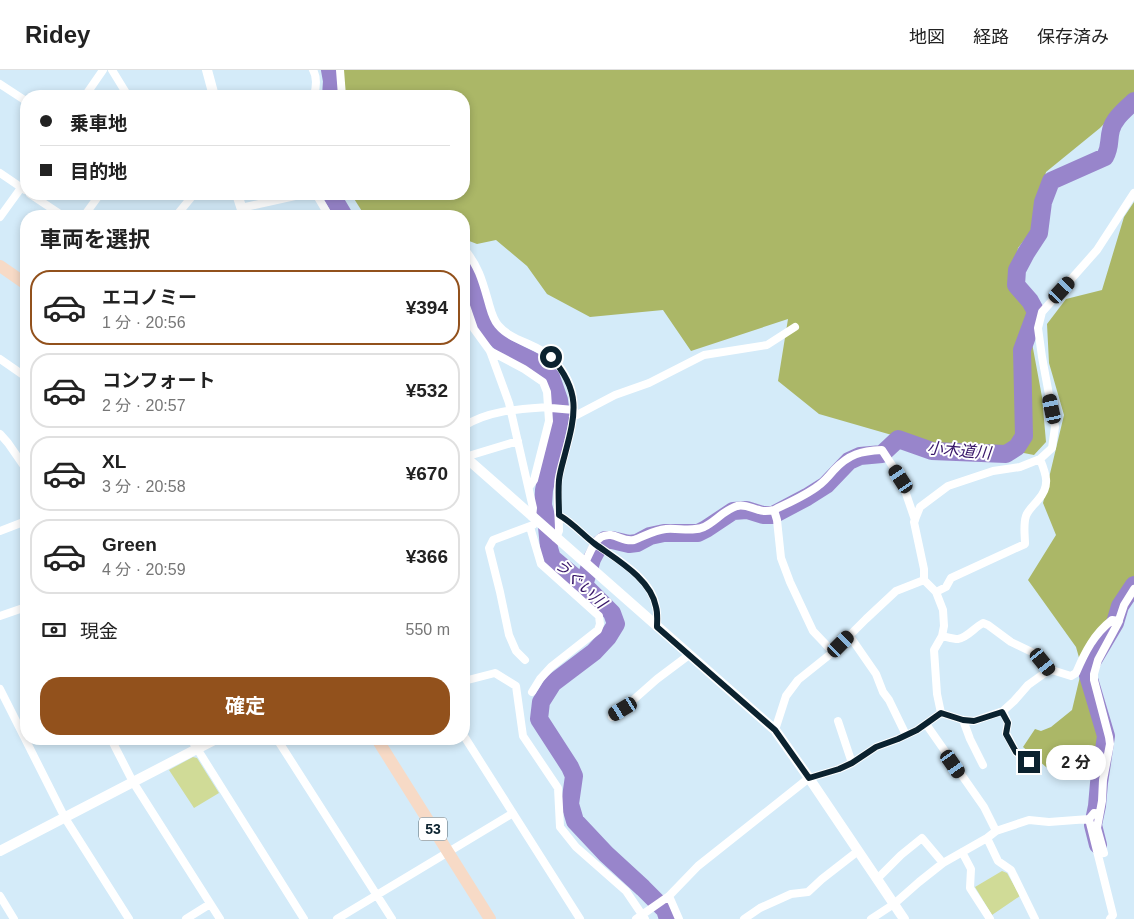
<!DOCTYPE html>
<html lang="ja">
<head>
<meta charset="utf-8">
<style>
  :root { --surface:#fff; --page:#f6f6f6; --text:#222; --muted:#767676; --line:#e0e0e0; --accent:#92511c }
  body { margin:0; font-family:Helvetica,"Noto Sans JP",sans-serif; background:var(--page); color:var(--text); height:100vh; display:flex; flex-direction:column; font-size:19px; white-space:nowrap }
  * { box-sizing:border-box; margin:0 }
  p { font-size:16px; color:var(--muted) }
  .icon { flex:none; width:28px; height:28px; fill:none; stroke:currentColor; stroke-width:2; stroke-linecap:round; stroke-linejoin:round }
  .map { position:relative; flex:1; overflow:hidden }
  .details { position:absolute; left:20px; top:140px; width:450px; height:535px; display:flex; flex-direction:column; background:var(--surface); border-radius:20px; box-shadow:0 2px 8px #0003 }
  .details>* { flex:none }
  .banner { position:absolute; left:20px; top:20px; width:450px; height:110px; border-radius:20px; box-shadow:0 2px 8px #0003; display:grid; align-content:center; height:110px; padding:0 20px; background:var(--surface) }
  .end { position:absolute; width:22px; height:22px; margin:-11px; border:6px solid #0b222f; background:#fff; box-shadow:0 0 0 2px #fff }
  .from { border-radius:50% }
  .bubble { position:absolute; height:35px; border-radius:18px; background:var(--surface); box-shadow:0 2px 8px #0003; font-size:16px; font-weight:700; line-height:35px; text-align:center }
  .car { position:absolute; width:15px; height:30px; margin:-15px -8px; border-radius:6px; box-shadow:0 0 4px 1px #0007; background:linear-gradient(#222 24%,#8ab4d8 0 40%,#222 0 76%,#8ab4d8 0 86%,#222 0) }
  .banner b { display:flex; align-items:center; gap:18px; height:48px; font-size:19px }
  .banner b+b { border-top:1px solid var(--line) }
  .banner i { width:12px; height:12px; background:var(--text) }
  ul { padding:0; list-style:none }
  li { display:flex; align-items:center; gap:15px; height:75px; margin:0 10px 8px; padding:0 10px; border:2px solid var(--line); border-radius:20px }
  li div { flex:1 }
  li b { display:block; font-size:19px }
  li em { font-style:normal; font-weight:700 }
  li.active { border-color:var(--accent) }
  li>.icon { width:45px; height:45px; stroke-width:1.5 }
  h2 { padding:0 20px; font-size:22px; line-height:60px }
  .pay { display:flex; align-items:center; gap:12px; height:55px; padding:0 20px; font-size:19px }
  .pay p { margin-inline-start:auto }
  .button { display:flex; gap:10px; margin-top:auto; padding:10px 20px }
  .button a { flex:1; height:58px; border-radius:20px; background:var(--accent); color:#fff; font-size:20px; font-weight:700; line-height:58px; text-align:center }
  header { display:flex; align-items:center; gap:30px; box-sizing:border-box; height:70px; padding:0 25px; background:var(--surface); border-bottom:1px solid var(--line) }
  header strong { font-size:24px }
  nav { display:flex; gap:28px; margin-inline-start:auto; font-size:18px }
  .map>svg:first-child { display:block }
  .green { fill:#d0db97 }
  .forest { fill:#abb767 }
  .lines { fill:none; stroke-linecap:round; stroke-linejoin:round }
  .river { stroke:#9885cb; stroke-width:18 }
  .minor { stroke:#fff; stroke-width:8 }
  .tertiary { stroke:#fff; stroke-width:10 }
  .primary { stroke:#f7dac6; stroke-width:12 }
  .route { stroke:#0b222f; stroke-width:6 }
  .labels { text-anchor:middle; stroke-width:4; stroke-linejoin:round; paint-order:stroke }
  .shield { fill:#fff; stroke:#54646d; stroke-width:1 }
  .shield-label { font-size:14px; font-weight:bold; fill:#0b222f }
  .water-label { font-size:16px; font-style:italic; fill:#371569; stroke:#fff }
</style>
</head>
<body>
<header>
<strong>Ridey</strong>
<nav><a>地図</a><a>経路</a><a>保存済み</a></nav>
</header>
<div class="map">
<svg width="1134" height="849" viewBox="0 0 1134 849">
  <rect width="100%" height="100%" fill="#d4ebf9"/>
  <path class="green" d="M193,687L197,688L219,723L194,738L169,700Z
    M1002,801L1007,803L1020,826L992,845L975,817Z"/>
  <path class="forest" d="M337,0H1134V23L1100,58L1046,102L1032,160L1018,178L1011,217L1029,241L1032,273L1042,327L1046,372L1034,385L983,375L923,374L819,344L778,311L788,249L691,281L663,240L590,247L547,224L527,196L496,170L477,174L464,169V146H365L351,124H464V26H347Z
    M1134,132V508L1129,515L1100,566L1088,612L1106,692L1073,710L1046,697L1023,677L1035,659L1041,661L1051,657L1072,640L1082,598L1076,577L1028,510L1056,465L1043,433L1064,345L1049,293L1047,254L1066,229L1102,220L1124,147Z"/>
  <g class="lines">
    <path class="river" d="M330,0L332,11L331,26
      M331,124L344,146
      M464,196L486,258L505,277L535,292L551,307L559,330L561,344L544,420L543,435L546,446L549,478L552,488L584,515L612,543L616,554L608,567L594,582L553,613L541,632L539,649L570,697L574,706L570,734L575,751L606,784L643,818L665,840L668,849
      M584,515L592,489L600,474L605,470H612L629,474L637,473L650,466L664,463H698L706,459L733,441L747,440L763,445H773L807,427L826,415L849,391L860,386L882,384L898,369L932,381L1006,384L1017,377L1024,366L1022,280L1036,242L1030,231L1016,215L1017,200L1026,183L1039,163L1043,132L1051,111L1105,87C1111,76 1108,71 1111,60C1114,48 1125,40 1134,31
      M1098,775L1093,755L1097,736L1099,713L1106,666L1087,602L1089,597L1115,553L1120,536L1134,515"/>
    <path class="minor" d="M112,0L128,26
      M313,0C318,8 316,18 314,26
      M340,0L342,26
      M0,14L26,31
      M85,26L103,0
      M0,103L25,120
      M30,124L63,146
      M316,124L329,146
      M241,138L304,124
      M84,146L100,124
      M176,146L194,124
      M0,147L26,111
      M464,179C479,196 483,213 489,234C491,241 493,249 498,255C512,272 537,273 553,289C590,327 568,364 559,407C556,422 559,445 559,461L556,468
      M464,230L474,259L490,281L509,333L533,438L532,447
      M490,281L524,299L543,312L547,322L549,351L534,410L529,417
      M0,289L26,307
      M573,347L615,325L649,313L704,285L767,275L795,257
      M464,356C489,340 520,339 548,337L551,338L574,340
      M0,364L8,373L26,399
      M465,387L518,371
      M774,440L777,450L781,488L790,512L813,561L833,582
      M559,445C573,453 583,465 595,474C617,489 652,509 656,537C658,544 657,551 657,557
      M530,457L541,494L599,546L600,554L598,560L551,597L540,609L532,622
      M0,461L26,451
      M585,493C589,485 593,472 601,467C614,460 622,473 634,470C645,466 654,460 666,459C679,458 693,462 704,457C716,451 724,440 737,436C745,434 751,438 759,440C764,442 769,441 774,440C788,433 805,426 818,416C824,412 829,406 834,400C849,384 861,381 882,380L901,409L915,450
      M936,522L946,517L951,508L1025,474C1025,465 1023,455 1026,446C1028,440 1034,435 1038,430C1051,416 1046,404 1040,389
      M0,546L26,537
      M849,565L876,604L883,622L889,630L906,665
      M942,566C947,567 953,569 958,569C967,568 975,557 983,553L988,555L1011,572L1036,584L1049,600
      M525,590L516,581L509,565L500,522L489,478L493,470L533,455
      M464,611L495,603L516,616L523,666L558,718L560,757L576,777L626,821L645,849
      M0,619L65,748L129,849
      M1003,641L1008,653L1006,663L1016,682L1029,692
      M941,643L963,650L974,651L1003,641L1014,631L1028,615L1049,600L1055,601L1071,606L1076,603C1085,582 1094,564 1112,550L1119,551
      M612,647L623,639L657,609L689,585
      M963,650L970,669L983,695
      M838,651L852,693
      M926,654L984,737L996,761
      M775,660L786,626L798,610L833,582L866,549L896,521L924,510
      M464,666L580,849
      M111,669L133,712L220,849
      M191,669L304,849
      M277,669L392,849
      M1089,749L1113,845L1110,849
      M987,768L998,791L1011,800L1035,849
      M962,782L971,799L970,818L990,849
      M1098,784L1104,783L1097,758L1102,731L1103,710L1110,674L1109,667L1094,610V604L1098,590L1118,553L1124,535L1134,519
      M877,809L901,785L922,768L943,793
      M0,826L14,849
      M669,826L679,849
      M186,849L210,834
      M337,849L513,743
      M636,849L669,826L698,796L809,708L839,699L852,693L876,677L898,669L917,660L941,643L937,624L934,580L942,566L944,556L943,540L936,522L924,510V499L914,452L920,437L948,416L993,401L1020,397L1040,389L1052,378L1055,357L1042,287L1038,258L1042,242L1097,180L1134,123
      M744,849L760,838L791,824L808,822L822,809L858,781
      M871,849L894,834L919,812L943,793L987,768L996,761L1029,750L1049,752L1089,749L1094,743L1099,744"/>
    <path class="tertiary" d="M207,0L214,26
      M237,124L244,146
      M464,386L775,660L809,708L904,849
      M0,781L216,669"/>
    <path class="primary" d="M0,196L26,214
      M377,669L490,849"/>
  </g>
  <g class="lines">
    <path class="route" d="M551,287C581,321 576,343 565,384C563,392 560,401 559,410C558,422 559,434 559,445C573,453 583,465 595,474C617,490 651,509 656,537C658,544 657,551 657,557L775,660L809,708L839,699L852,693L876,677L898,669L917,660L941,643L963,650L974,651L1002,642L1008,653L1006,664L1016,682L1029,692"/>
  </g>
  <g class="labels">
    <rect class="shield" x="419" y="747.5" width="28" height="23" rx="4"/>
    <g class="shield-label">
      <text x="433" y="764">53</text>
    </g>
    <g class="water-label">
      <text transform="translate(959 380) rotate(5)" y="6">小木道川</text>
      <text transform="translate(581 513) rotate(43)" y="6">うぐい川</text>
    </g>
  </g>
</svg>
<i class="end from" style="left:551px;top:287px"></i>
<i class="end" style="left:1029px;top:692px"></i>
<div class="bubble" style="left:1046px;top:675px;width:60px">2 分</div>
<i class="car" style="left:1062px;top:220px;rotate:43deg"></i>
<i class="car" style="left:1052px;top:339px;rotate:348deg"></i>
<i class="car" style="left:901px;top:409px;rotate:327deg"></i>
<i class="car" style="left:841px;top:574px;rotate:45deg"></i>
<i class="car" style="left:1043px;top:592px;rotate:141deg"></i>
<i class="car" style="left:623px;top:639px;rotate:239deg"></i>
<i class="car" style="left:953px;top:694px;rotate:145deg"></i>
<div class="banner">
<b><i class="from"></i>乗車地</b>
<b><i></i>目的地</b>
</div>
<section class="details">
<h2>車両を選択</h2>
<ul>
<li class="active"><svg class="icon" aria-label="car" viewBox="0 0 24 24"><path d="M5 17H2v-5l4-1 3-4h7l3 4 3 1v5h-3M9 17h6M6 11h13"/><circle cx="7" cy="17" r="2"/><circle cx="17" cy="17" r="2"/></svg><div><b>エコノミー</b><p>1 分 · 20:56</p></div><em>¥394</em></li>
<li><svg class="icon" aria-label="car" viewBox="0 0 24 24"><path d="M5 17H2v-5l4-1 3-4h7l3 4 3 1v5h-3M9 17h6M6 11h13"/><circle cx="7" cy="17" r="2"/><circle cx="17" cy="17" r="2"/></svg><div><b>コンフォート</b><p>2 分 · 20:57</p></div><em>¥532</em></li>
<li><svg class="icon" aria-label="car" viewBox="0 0 24 24"><path d="M5 17H2v-5l4-1 3-4h7l3 4 3 1v5h-3M9 17h6M6 11h13"/><circle cx="7" cy="17" r="2"/><circle cx="17" cy="17" r="2"/></svg><div><b>XL</b><p>3 分 · 20:58</p></div><em>¥670</em></li>
<li><svg class="icon" aria-label="car" viewBox="0 0 24 24"><path d="M5 17H2v-5l4-1 3-4h7l3 4 3 1v5h-3M9 17h6M6 11h13"/><circle cx="7" cy="17" r="2"/><circle cx="17" cy="17" r="2"/></svg><div><b>Green</b><p>4 分 · 20:59</p></div><em>¥366</em></li>
</ul>
<div class="pay"><svg class="icon" aria-label="cash" viewBox="0 0 24 24"><path d="M3 7h18v10H3z"/><circle cx="12" cy="12" r="2"/></svg>現金<p>550 m</p></div>
<div class="button"><a>確定</a></div>
</section>
</div>
</body>
</html>
